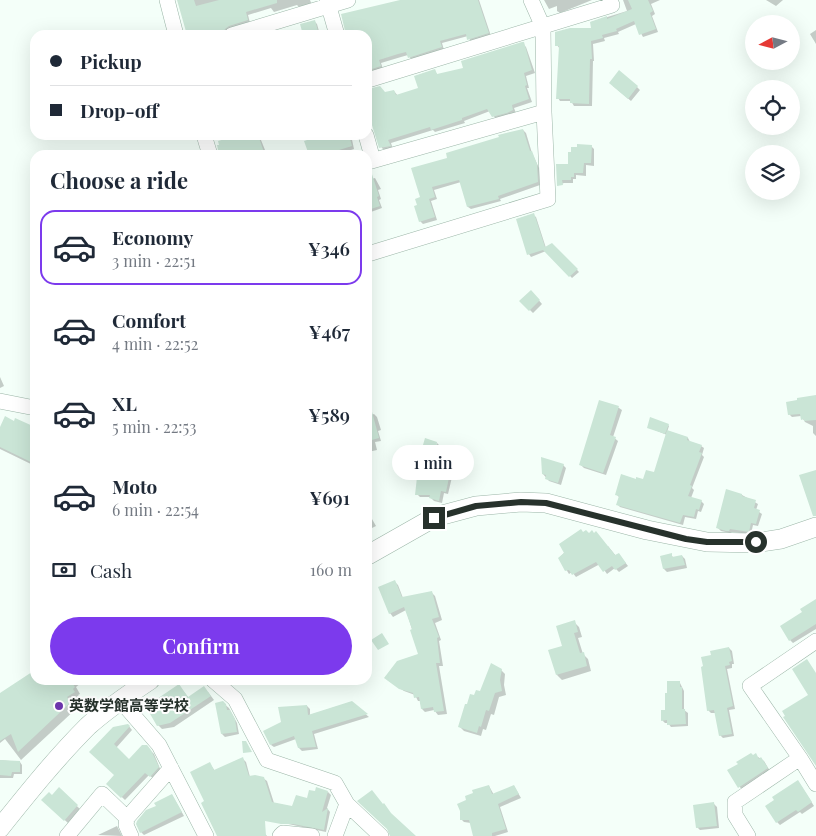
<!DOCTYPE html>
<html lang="en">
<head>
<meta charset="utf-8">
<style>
  :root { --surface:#fff; --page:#f2f2f3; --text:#1f2937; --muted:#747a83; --line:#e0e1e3; --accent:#7c3aed }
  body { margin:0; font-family:"Playfair Display","Noto Sans JP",serif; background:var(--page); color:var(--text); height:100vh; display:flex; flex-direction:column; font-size:19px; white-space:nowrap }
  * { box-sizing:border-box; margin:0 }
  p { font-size:16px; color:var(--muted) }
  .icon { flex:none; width:28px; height:28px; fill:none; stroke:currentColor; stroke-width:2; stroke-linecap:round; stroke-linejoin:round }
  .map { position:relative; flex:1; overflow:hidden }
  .sheet { position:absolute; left:30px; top:150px; width:342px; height:535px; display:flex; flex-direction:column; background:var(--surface); border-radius:15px; box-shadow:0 5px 20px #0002 }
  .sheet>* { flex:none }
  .top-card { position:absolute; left:30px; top:30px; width:342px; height:110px; border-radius:15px; box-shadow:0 5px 20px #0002; display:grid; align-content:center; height:110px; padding:0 20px; background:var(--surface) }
  .needle { width:32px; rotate:263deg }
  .controls { position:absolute; left:745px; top:15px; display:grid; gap:10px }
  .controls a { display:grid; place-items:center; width:55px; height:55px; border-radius:50%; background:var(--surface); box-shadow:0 5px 20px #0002; font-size:25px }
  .end { position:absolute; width:22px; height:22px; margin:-11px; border:6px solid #27322c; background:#fff; box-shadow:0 0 0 2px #fff }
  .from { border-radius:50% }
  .bubble { position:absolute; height:35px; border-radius:18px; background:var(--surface); box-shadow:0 5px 20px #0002; font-size:16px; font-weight:600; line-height:35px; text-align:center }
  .top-card b { display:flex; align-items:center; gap:18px; height:48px; font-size:19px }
  .top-card b+b { border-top:1px solid var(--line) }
  .top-card i { width:12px; height:12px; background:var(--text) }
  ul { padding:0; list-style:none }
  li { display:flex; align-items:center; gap:15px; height:75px; margin:0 10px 8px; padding:0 10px; border:2px solid transparent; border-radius:15px }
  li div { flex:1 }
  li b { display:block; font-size:19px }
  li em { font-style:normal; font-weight:600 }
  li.current { border-color:var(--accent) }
  li>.icon { width:45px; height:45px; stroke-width:1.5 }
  h2 { padding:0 20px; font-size:22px; line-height:60px }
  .pay { display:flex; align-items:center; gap:12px; height:55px; padding:0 20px; font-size:19px }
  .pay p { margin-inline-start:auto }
  .cta { display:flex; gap:10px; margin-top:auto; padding:10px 20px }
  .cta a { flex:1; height:58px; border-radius:30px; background:var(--accent); color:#fff; font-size:20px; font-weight:600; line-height:58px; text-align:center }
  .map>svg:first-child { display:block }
  .shadow { fill:#0003 }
  .building { fill:#cae5d6 }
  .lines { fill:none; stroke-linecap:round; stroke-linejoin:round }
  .minor-casing { stroke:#9cb6a8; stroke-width:16 }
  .tertiary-casing { stroke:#9cb6a8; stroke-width:20 }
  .minor { stroke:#fff; stroke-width:15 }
  .tertiary { stroke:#fff; stroke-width:19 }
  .route { stroke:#27322c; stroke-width:6 }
  .poi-dot { fill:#6c36ad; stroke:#fff; stroke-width:2 }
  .labels { text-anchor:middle; stroke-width:4; stroke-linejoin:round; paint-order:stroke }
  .poi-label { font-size:15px; font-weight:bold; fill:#27322c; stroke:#fff; text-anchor:start }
</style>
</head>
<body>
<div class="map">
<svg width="816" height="836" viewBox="0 0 816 836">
  <rect width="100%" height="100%" fill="#f4fff9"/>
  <path class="shadow" d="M178,0H310L312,5L300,8L297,5L274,12L271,8L248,15L250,23L213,35H188Z
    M404,0H479L491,36L471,42L468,36L442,43L444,50L412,60L408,55L401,57L381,63L383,69L373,72L369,65L368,66V35H347Z
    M544,0H592L560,13L557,11V6L549,9Z
    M623,0H660L651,4L655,14L652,16L658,32L643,37L636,24L618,32L619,34L604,38L605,41L593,44L594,61H593L592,106H574L571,101H560L558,98L560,49L557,45L593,29L591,22L627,11Z
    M766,0H783L776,6Z
    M314,21L317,24L320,35H304Z
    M816,30V44L810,34Z
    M523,44L526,47L535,73L526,76L529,88H527L532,102L514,108L516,113L496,119L490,111L464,121L465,123L435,132L433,130L391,143L393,149L385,151L382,148L368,110V91L380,87L385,94L394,91L398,96L420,89L434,71L438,75L465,69Z
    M613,86L637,87L640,90L631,101Z
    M523,130L526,133L532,153L539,168L540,185L500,199L501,201L471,209L468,207L461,182L434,190L437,199L431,201L437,220L423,224L420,221L422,198L449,158Z
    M243,135H259L267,155H221Z
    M327,135H351L354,149L335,155H310Z
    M591,146L594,149V166L586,165V176L576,175V179H573V183H564L559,185V187L557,165H569Z
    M375,178L381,189L378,190L381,199L379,200L382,208L368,213V180Z
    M533,215L536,217L546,248L552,244L579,272L572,278L546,251L531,257L529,254Z
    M531,291L542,304L533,313L521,301Z
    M0,377L4,386L0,388Z
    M816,397V436L813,433V426L805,422L801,416L792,417L789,414L798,401Z
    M600,401L619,408L622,410L613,437L618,441L606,475L584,468L581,465Z
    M374,414L377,417L381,430L378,431L381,441L375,442L377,450L368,452V416Z
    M668,425L669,426L667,432L688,438L690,442L701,446L704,448L702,455L704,457L692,488L694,490L691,498L701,501L704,504L701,512L698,511L696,519L685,517L683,525L620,507L618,505L619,497L616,494L637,481L644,480L654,474L667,435L650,428Z
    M35,429V466L0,449V430Z
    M437,443L440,446L435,471L449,474L452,477L448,494L444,493L442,503L434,501L430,497H420L417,494Z
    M563,465L566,468L561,485L549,481L543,474Z
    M742,495L758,504L756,510L762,514L758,526L753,525L751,534L732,532L730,533L721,531L718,528Z
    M368,512L376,526L368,530Z
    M584,533L607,547L608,546L616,556L621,557L628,566L619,572L615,568L607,574L600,564L576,577L572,572L569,574L559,558Z
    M671,555L674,558L682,556L685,559L687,568L667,572L664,569L662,557Z
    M395,582L398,585L403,598L432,593L435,596L442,620L435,623L441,640L439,641L443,666H439L447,714L438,715L434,710L425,712L422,709L420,701H418L415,695L404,691L389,681L420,655L406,610L393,617L390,613L380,588Z
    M816,600V629L793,643L790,640Z
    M574,622L579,627L582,637L578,638L583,654L588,659L591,671L562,680L557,675L563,647Z
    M729,648L732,651L734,664H732V668L727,669L735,709L729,710L734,736L723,738L720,735L716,713H711L708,710L712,656Z
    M501,670L505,674L504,685L506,695L499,697L494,715L491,714L486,730L483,729L481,736L464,731L460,727L475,696L480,693Z
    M35,671V680H79L81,683L76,687L80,694L78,695L80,698L72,704L77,708L21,760L5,739L0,743V694Z
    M680,683L684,691V710L688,713V726L671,727L668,723H665L662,720L666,711L668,695Z
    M179,686L189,698L208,692L214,700L174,727L162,729L158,725Z
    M351,702L369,717L314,734L318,749L302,751L299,748L296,739L274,747L271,745L283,723L307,706L310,709V715Z
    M223,703L229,708L237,723L239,734L225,737L222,734L217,704Z
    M128,725L132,730L116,748L129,761L146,746L154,754L161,771L154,779L149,775L125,800L108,784L116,775L90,752Z
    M758,757L764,761L770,771L742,790L729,771Z
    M243,759L246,762L250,777L263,778L267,781L274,803L293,807L328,792L331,795L327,808L330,812L326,832L250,816L267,836H218L206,801L210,764L215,771Z
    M0,760L20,762L22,765V774H14L13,778H0Z
    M800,784L814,806L802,814L800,812L780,825L777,822Z
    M489,786L494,795L514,786L521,798L500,807L508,832L495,836H474L471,823L464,822L461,819Z
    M59,789L80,809L68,823L43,800L52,796Z
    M172,795L184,816L144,835L141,832L157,806Z
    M714,804L717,807L719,828L700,830L697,827Z
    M117,826L122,836L98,835Z"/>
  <path class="building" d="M177,0H194L196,6L219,0H277V3L246,12L248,20L229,26L225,29L223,35H187Z
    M400,0H478L489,33L467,40L466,34L440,41L442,47L408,58L406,52L398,54L379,60L381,66L369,70L368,64V35H346L341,14Z
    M628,0H648L653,11L650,13L656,29L639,35L634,21L616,29L617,31L602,35L603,38L591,41L592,59H590L589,104L570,103V99H556L559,46H555V32L570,28H591L590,22L607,16V19L632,9Z
    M315,20L319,35H303L300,24Z
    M522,42H524L532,70L524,73L527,85L525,86L529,99L512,105L513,110L507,113L492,117L487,109L462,118V120L431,130L430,127L388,140L391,146L379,148L368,112V89L380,86L385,92L394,90L396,95L418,88L414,76L435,69L437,74L463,68L461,61Z
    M619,70L638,86L628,99L609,83Z
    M523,129L530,151H532L537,164L538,182L498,196L499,199L467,207L459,180L432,187L435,197L429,199L435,217L419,222L414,206L417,205L415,199L420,197L411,168L447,158L446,153L499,137L498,135Z
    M239,135H258L265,155H219L217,145H219L218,141Z
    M323,135H349L352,146L323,155H309L304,141Z
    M577,144L592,145L591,163H584L583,173H574V177H571V180H562L563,185L557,186L556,164H568V152H571V147H577Z
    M368,171H371L379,196L377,197L380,206L368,210Z
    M534,213L545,247L552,243L578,269L569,277L543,250L527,255L516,219Z
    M531,290L540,300L529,311L519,301Z
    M816,395V420L804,421V419L801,420L800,414L788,415L786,402L797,400V398Z
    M599,400L619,406L610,435L616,437L603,473L579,465Z
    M371,408L379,438L368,441V409Z
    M5,416L14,421L15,418L35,427V464L0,447V427Z
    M650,417L669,424L665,434L647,428Z
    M667,430L688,437L687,440L702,445L699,452L702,453L690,485L692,486L688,496L702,500L699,510L696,509L694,517L683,515L680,523L616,505L619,496L615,495L621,474L636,479V477L643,479L646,470L654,472Z
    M425,438L437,442L433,469L450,473L446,492L441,491L439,501L429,498L430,495H415L419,459Z
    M541,457L564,464L558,483L545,479L546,475L542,474Z
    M816,470V516H813L799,475Z
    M726,489L742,494V496L756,500L754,508L760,510L756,524L751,523L749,532L730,529L729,531H726L716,528Z
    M581,529L583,532L586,530L589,533L592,530L594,533L596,531L615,555L619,553L626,563L615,570L612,566L603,572L596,562L572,575L569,570L565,571L558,558L564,553L559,544Z
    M672,553V557L682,555L685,565L663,569L660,556Z
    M395,580L402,597L432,591L439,617L432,619L439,637L437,638L440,663H436L444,711L434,712L433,707L421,709L419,697L414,698L413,693L399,689L384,678L397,661L418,654L410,630L412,629L404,607L389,614L378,587Z
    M816,599V624L789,641L780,626L802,612L800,609Z
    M575,620L578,632L574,633L580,653L584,652L587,666L556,675L548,650L562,646L556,626Z
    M382,633L389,644L378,650L371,640Z
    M729,647L732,661L729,662L730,665L725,666L733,706L727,708L732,734L719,736L714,710L707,711L701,667L703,666L701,657L711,655L710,651Z
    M807,659L816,673V766L783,717L785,716L782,711L808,695L792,669Z
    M491,663L502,669L500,680L502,691L495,693L489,711L486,710L481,727L479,726L477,733L458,727L465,704H467L470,694L474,695L476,690L480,691Z
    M35,670V680H70L75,687L73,689L75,692L67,697L71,702L18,752L11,734L0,741V693Z
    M667,681H680V687H682V709H685L686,724L667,725V720L661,721V710H665V693H667Z
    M179,684L188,697L204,686L211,696L170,723L157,726L149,712L152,710L148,705Z
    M223,701L226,704L227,710H230L235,719L237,732L221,734L215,703Z
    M352,701L368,714L312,731L316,747L298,748L294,736L270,745L263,731L281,722L278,707L307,705L308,715Z
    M128,724L130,726L114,744L129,759L142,745H147L151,750L159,767L150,777L145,773L121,798L106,784L114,775L89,752L113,727Z
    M242,741H246L252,752L243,753Z
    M751,753L753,755L756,753L759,759L761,757L768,768L738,788L727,770L738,764L736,762Z
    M243,757L249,776L255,775L264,777L272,802L292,806L296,795L307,798L309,790L315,791L316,787L328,791L322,812L328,808L324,830L293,824H281L265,821L266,836H217L201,803L204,801L190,772L210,762L214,770Z
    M0,760L20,761V772H12L11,776L0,775Z
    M798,780L812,802L798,812L796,810L776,823L765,806L774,800L772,797Z
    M489,785L492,794L514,785L519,794L498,804L506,829L492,833V836H473L469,820H460V811L457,804L466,800L465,796L473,793L472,790Z
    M59,787L78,805L64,821L41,800L49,792L52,795Z
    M372,790L383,804L384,803L391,813L416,836H390L387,829L357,801Z
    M172,794L182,812L140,833L136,824L137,821L146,810L156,806L154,803Z
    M714,802L717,826L696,828L693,805Z"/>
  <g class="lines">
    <g class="minor-casing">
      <path id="minor" d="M167,0L176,35
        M327,0L337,35
        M232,35L348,0
        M368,80L612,5L610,0
        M204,135L210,155
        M366,135L373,160
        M368,162L544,112
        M368,254L548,199L544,112L543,27L531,0
        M0,401L35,408
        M213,680L235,699L267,760L335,783L347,804L335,836
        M120,700L159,745L206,836
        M800,758L816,784
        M347,804L381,836
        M67,836L102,794L127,818
        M131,836L126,825L127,818L171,768
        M280,836L283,833L312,836
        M748,836L735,815V802L800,758L750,686L816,641"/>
    </g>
    <g class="tertiary-casing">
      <path id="tertiary" d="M368,555L435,517L476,506L521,502L546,503L647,530L707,542L755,543L781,539L816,527
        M0,828C28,793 56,758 88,726C107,709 129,694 150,680"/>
    </g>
    <use href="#minor" class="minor"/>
    <use href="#tertiary" class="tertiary"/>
  </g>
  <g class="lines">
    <path class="route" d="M434,518L476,506L521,502L546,503L686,539L707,542H756"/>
  </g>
  <circle class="poi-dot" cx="59" cy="706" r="5"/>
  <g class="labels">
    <g class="poi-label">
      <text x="69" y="711">英数学館高等学校</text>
    </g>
  </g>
</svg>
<div class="controls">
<a><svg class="needle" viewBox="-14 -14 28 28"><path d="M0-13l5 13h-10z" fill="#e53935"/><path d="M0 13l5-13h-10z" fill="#747a83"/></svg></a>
<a><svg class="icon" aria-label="locate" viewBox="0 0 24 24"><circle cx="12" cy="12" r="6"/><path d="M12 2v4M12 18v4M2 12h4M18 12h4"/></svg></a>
<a><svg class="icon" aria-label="layers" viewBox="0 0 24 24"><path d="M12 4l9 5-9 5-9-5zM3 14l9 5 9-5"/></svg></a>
</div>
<i class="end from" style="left:756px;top:542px"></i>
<i class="end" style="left:434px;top:518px"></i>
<div class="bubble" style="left:392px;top:445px;width:82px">1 min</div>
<div class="top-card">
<b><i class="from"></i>Pickup</b>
<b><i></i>Drop-off</b>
</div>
<section class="sheet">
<h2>Choose a ride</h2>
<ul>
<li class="current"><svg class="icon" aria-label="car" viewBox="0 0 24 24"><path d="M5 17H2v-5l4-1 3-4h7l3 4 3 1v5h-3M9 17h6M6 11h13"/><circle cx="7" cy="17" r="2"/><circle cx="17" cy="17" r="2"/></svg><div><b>Economy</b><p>3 min · 22:51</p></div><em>¥346</em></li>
<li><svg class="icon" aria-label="car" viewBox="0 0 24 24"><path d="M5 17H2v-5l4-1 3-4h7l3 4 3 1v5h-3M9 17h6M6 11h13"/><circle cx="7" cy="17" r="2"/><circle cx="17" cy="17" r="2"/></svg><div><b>Comfort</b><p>4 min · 22:52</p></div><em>¥467</em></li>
<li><svg class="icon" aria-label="car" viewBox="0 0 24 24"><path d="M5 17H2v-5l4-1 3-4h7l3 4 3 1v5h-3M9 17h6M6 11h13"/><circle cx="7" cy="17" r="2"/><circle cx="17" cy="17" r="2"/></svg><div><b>XL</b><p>5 min · 22:53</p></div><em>¥589</em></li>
<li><svg class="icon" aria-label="car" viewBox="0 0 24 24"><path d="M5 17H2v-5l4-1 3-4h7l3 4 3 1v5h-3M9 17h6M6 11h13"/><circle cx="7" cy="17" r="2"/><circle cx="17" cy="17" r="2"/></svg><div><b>Moto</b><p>6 min · 22:54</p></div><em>¥691</em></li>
</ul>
<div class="pay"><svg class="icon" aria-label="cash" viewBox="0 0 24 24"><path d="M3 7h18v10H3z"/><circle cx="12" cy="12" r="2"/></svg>Cash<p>160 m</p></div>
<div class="cta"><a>Confirm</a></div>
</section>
</div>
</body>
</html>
